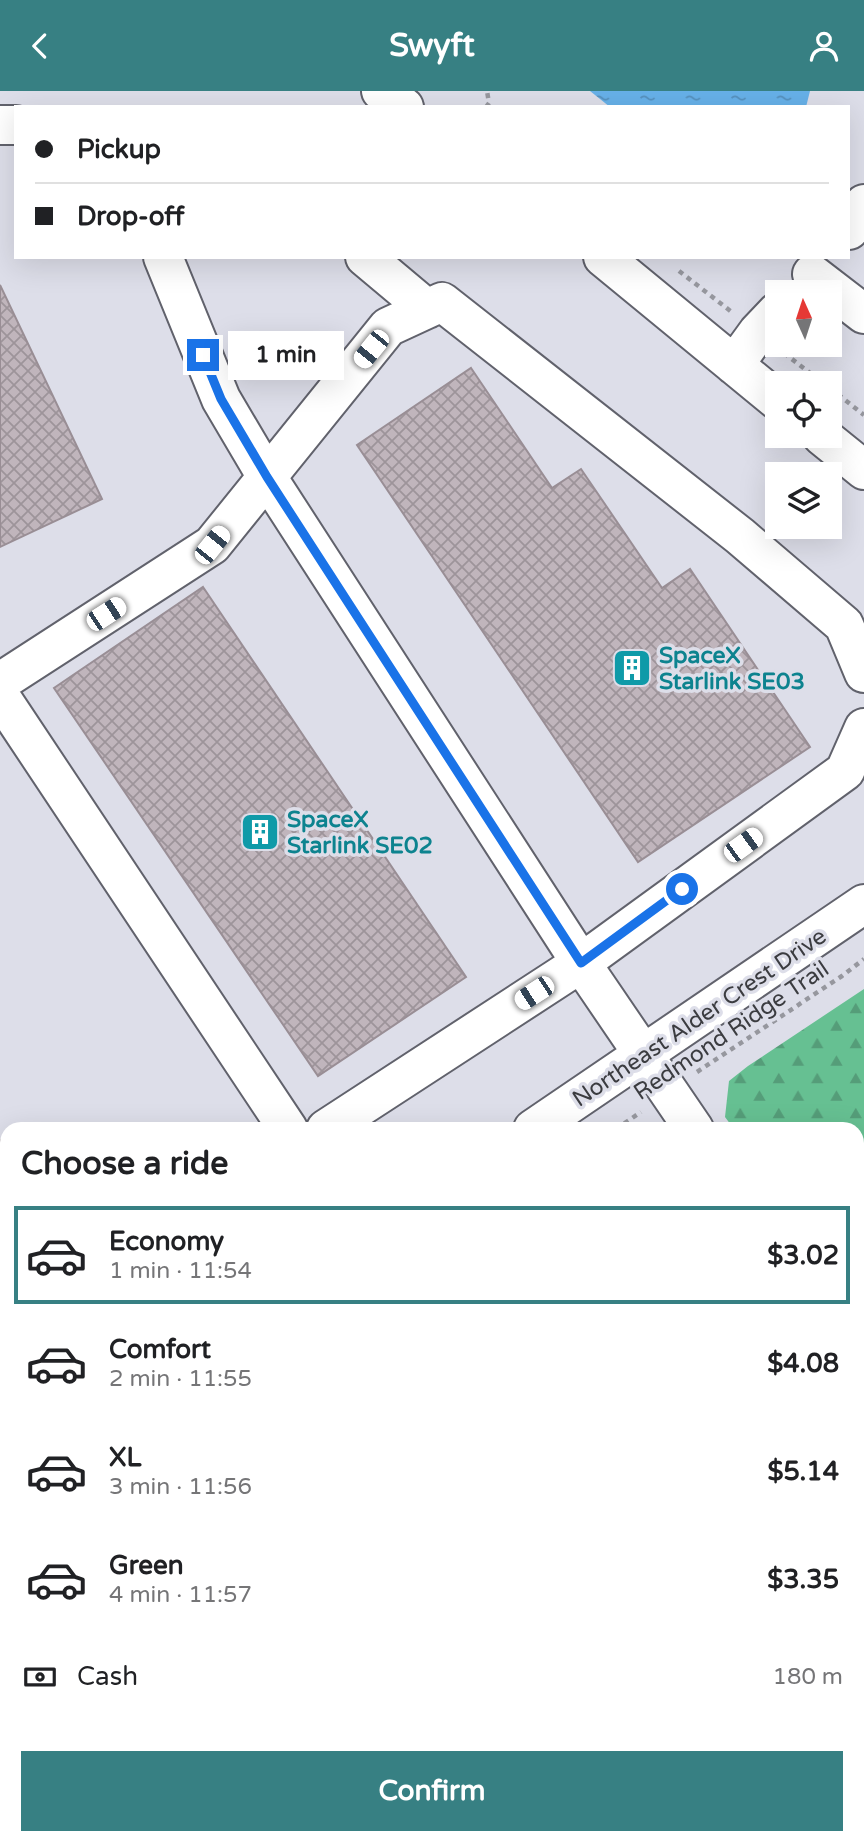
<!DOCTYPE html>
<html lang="en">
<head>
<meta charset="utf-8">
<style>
  :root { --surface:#fff; --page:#f2f2f2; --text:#202124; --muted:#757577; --line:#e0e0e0; --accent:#378083 }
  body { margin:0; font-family:"Varela Round",sans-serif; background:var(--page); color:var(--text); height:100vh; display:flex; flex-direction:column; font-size:26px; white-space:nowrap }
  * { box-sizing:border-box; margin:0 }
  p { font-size:23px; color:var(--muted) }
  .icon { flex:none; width:38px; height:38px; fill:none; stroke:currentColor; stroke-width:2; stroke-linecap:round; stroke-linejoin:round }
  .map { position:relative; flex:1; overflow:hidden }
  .drawer { position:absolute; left:0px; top:1031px; width:864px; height:723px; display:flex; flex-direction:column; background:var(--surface); border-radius:21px 21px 0 0; box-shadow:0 7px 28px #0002 }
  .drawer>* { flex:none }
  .banner { position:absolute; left:14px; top:14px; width:836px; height:154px; border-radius:0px; box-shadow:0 7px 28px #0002; display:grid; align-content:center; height:154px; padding:0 21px; background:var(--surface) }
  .needle { width:46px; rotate:357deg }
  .fabs { position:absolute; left:765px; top:189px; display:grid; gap:14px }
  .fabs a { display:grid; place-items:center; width:77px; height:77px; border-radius:0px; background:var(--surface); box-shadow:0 7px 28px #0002; font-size:35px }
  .end { position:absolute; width:32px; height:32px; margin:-16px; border:9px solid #1a73e8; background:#fff; box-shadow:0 0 0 4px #fff }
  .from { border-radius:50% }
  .bubble { position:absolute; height:49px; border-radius:0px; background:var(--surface); box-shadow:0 7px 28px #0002; font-size:23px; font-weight:800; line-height:49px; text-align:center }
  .car { position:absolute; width:21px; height:42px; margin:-21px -10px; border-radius:9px; box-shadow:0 0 5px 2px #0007; background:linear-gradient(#fff 24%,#345 0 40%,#fff 0 76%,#345 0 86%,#fff 0) }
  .banner b { display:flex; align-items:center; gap:24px; height:66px; font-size:26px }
  .banner b+b { border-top:2px solid var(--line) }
  .banner i { width:18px; height:18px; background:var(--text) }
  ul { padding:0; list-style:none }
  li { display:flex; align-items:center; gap:21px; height:98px; margin:0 14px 10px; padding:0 7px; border:4px solid transparent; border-radius:0px }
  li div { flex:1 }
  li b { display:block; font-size:26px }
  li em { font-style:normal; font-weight:800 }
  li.on { border-color:var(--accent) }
  li>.icon { width:63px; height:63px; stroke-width:1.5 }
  h2 { padding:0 21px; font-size:32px; line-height:84px }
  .pay { display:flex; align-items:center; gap:18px; height:77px; padding:0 21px; font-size:26px }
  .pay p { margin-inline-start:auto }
  .primary-button { display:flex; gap:14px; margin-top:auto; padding:14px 21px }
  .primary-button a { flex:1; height:80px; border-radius:0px; background:var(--accent); color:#fff; font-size:28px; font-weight:800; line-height:80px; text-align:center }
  header { display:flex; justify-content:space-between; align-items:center; height:91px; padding:0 21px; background:var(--accent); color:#fff; font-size:32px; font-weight:800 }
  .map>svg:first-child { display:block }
  .forest { fill:url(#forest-firs) }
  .park { fill:url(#park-crowns) }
  .water { fill:url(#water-ripples) }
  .building { fill:url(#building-cross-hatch); stroke:#998e95; stroke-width:2 }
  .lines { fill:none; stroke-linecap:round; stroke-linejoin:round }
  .minor-casing { stroke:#61626c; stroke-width:42 }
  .path { stroke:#96979e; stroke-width:4.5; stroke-dasharray:5 5; stroke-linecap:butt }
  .minor { stroke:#fff; stroke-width:38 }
  .route { stroke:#1a73e8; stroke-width:9 }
  .labels { text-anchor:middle; stroke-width:7; stroke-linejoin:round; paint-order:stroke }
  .culture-label { font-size:23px; font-weight:bold; fill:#0d838f; stroke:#dddee9; text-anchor:start }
  .street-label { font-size:23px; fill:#3b3c40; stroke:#dddee9 }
</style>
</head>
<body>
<header><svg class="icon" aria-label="back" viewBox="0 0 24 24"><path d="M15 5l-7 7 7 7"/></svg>Swyft<svg class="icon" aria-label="person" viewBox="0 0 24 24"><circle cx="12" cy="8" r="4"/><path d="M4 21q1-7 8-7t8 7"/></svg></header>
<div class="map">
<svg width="864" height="1752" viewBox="0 0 864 1752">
  <defs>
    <pattern id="forest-firs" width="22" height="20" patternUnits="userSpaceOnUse" patternTransform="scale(1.75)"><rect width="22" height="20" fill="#66c092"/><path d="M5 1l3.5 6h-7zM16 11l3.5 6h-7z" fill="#559d79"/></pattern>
    <pattern id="park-crowns" width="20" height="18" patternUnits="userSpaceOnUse" patternTransform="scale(1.75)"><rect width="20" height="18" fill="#79c29b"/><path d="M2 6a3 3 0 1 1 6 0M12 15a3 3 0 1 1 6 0" fill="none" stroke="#649f80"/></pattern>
    <pattern id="water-ripples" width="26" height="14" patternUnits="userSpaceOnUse" patternTransform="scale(1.75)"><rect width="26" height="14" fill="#67b1e9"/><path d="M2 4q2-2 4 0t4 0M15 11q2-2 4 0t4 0" fill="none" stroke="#5691be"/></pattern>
    <pattern id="building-cross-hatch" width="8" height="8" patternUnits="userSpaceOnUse" patternTransform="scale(1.75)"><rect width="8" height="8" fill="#c0b5bc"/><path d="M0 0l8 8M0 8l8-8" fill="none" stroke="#9d949a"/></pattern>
  </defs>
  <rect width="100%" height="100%" fill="#dddee9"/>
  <path class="forest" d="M864,898V1229L858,1220V1038H734L725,1026L729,990L748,975Z"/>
  <path class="park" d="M7,1426V1746H238L241,1752H0V1431Z"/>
  <path class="water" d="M590,0H810L806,16H610Z"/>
  <path class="building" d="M0,194L102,408L0,456Z
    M471,277L552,397L581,378L662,497L690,478L810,656L638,771L357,354Z
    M203,496L466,886L318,985L54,597Z
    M0,1049L7,1059V1167L0,1172Z"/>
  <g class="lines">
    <g class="minor-casing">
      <path id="minor" d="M381,0L404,16
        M0,34H16
        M849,139L864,113
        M163,166L221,308L267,386L581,872L694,1038
        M365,166L427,218
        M603,166L777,309
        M812,183L864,223
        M734,274L758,241L777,221
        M822,345L864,379
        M0,591L212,454L388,236L442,211L740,445L844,534L864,582
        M0,605L288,1038
        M326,1038L581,872L845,680L864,637
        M533,1038L864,813
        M858,1321L864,1336
        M0,1398L7,1393
        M858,1523L864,1533
        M858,1597L864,1593
        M518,1746L521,1752
        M621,1752L629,1746"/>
    </g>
    <path class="path" d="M486,16L489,12L487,0
      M679,180L733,222
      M784,262L823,292
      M830,297L864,324
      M697,981L842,885L864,868
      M616,1038L641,1021
      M0,1456L7,1452"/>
    <use href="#minor" class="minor"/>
  </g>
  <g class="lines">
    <path class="route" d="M203,264L221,308L267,386L581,872L682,798"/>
  </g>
  <defs>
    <g id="building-square" transform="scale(2.0125)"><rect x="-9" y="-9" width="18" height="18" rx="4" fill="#0f9aa8" stroke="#dddee9"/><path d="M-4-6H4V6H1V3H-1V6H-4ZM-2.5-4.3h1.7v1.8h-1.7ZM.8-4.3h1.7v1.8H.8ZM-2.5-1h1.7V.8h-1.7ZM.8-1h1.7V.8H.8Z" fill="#fff"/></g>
  </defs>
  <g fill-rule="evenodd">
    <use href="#building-square" x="632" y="577"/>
    <use href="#building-square" x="260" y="741"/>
  </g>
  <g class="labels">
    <g class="culture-label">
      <text x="659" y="572">SpaceX<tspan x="659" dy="26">Starlink SE03</tspan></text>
      <text x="287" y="736">SpaceX<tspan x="287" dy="26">Starlink SE02</tspan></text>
    </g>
    <g class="street-label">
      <text transform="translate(699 926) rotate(-34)" y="8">Northeast Alder Crest Drive</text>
      <text transform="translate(731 939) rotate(-34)" y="8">Redmond Ridge Trail</text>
    </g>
  </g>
</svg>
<div class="fabs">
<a><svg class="needle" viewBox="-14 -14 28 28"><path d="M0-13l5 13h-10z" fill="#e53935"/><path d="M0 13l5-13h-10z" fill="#757577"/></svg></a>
<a><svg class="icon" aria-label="locate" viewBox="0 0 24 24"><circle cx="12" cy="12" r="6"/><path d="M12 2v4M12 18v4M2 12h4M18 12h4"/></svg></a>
<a><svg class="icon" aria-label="layers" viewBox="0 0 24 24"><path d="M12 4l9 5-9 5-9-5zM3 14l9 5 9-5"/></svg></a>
</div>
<i class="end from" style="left:682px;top:798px"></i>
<i class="end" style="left:203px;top:264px"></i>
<div class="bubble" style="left:228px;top:240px;width:116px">1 min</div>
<i class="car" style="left:371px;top:258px;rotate:219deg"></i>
<i class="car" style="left:212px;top:454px;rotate:39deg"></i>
<i class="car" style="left:106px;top:523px;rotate:57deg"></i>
<i class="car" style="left:743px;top:754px;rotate:54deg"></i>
<i class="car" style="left:534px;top:902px;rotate:237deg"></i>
<div class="banner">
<b><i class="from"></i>Pickup</b>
<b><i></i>Drop-off</b>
</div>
<section class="drawer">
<h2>Choose a ride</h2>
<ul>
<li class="on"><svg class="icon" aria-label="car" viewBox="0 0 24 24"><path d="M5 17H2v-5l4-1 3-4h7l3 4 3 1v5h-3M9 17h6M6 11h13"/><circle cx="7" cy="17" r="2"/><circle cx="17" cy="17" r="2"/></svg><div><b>Economy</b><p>1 min · 11:54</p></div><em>$3.02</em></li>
<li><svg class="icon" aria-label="car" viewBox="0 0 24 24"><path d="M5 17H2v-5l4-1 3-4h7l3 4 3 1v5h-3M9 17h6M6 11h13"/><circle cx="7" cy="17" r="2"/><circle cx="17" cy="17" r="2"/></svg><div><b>Comfort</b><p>2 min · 11:55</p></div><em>$4.08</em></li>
<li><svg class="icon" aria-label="car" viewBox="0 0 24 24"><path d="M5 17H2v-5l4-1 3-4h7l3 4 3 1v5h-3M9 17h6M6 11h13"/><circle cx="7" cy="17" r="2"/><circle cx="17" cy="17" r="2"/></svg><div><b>XL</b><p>3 min · 11:56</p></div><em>$5.14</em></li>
<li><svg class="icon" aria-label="car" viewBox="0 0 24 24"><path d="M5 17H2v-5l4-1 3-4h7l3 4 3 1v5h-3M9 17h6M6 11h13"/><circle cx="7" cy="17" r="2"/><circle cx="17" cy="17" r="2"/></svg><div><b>Green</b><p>4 min · 11:57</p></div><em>$3.35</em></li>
</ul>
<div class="pay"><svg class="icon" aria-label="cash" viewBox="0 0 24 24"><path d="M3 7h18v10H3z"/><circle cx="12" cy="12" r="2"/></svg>Cash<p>180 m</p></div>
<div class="primary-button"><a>Confirm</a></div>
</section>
</div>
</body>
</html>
